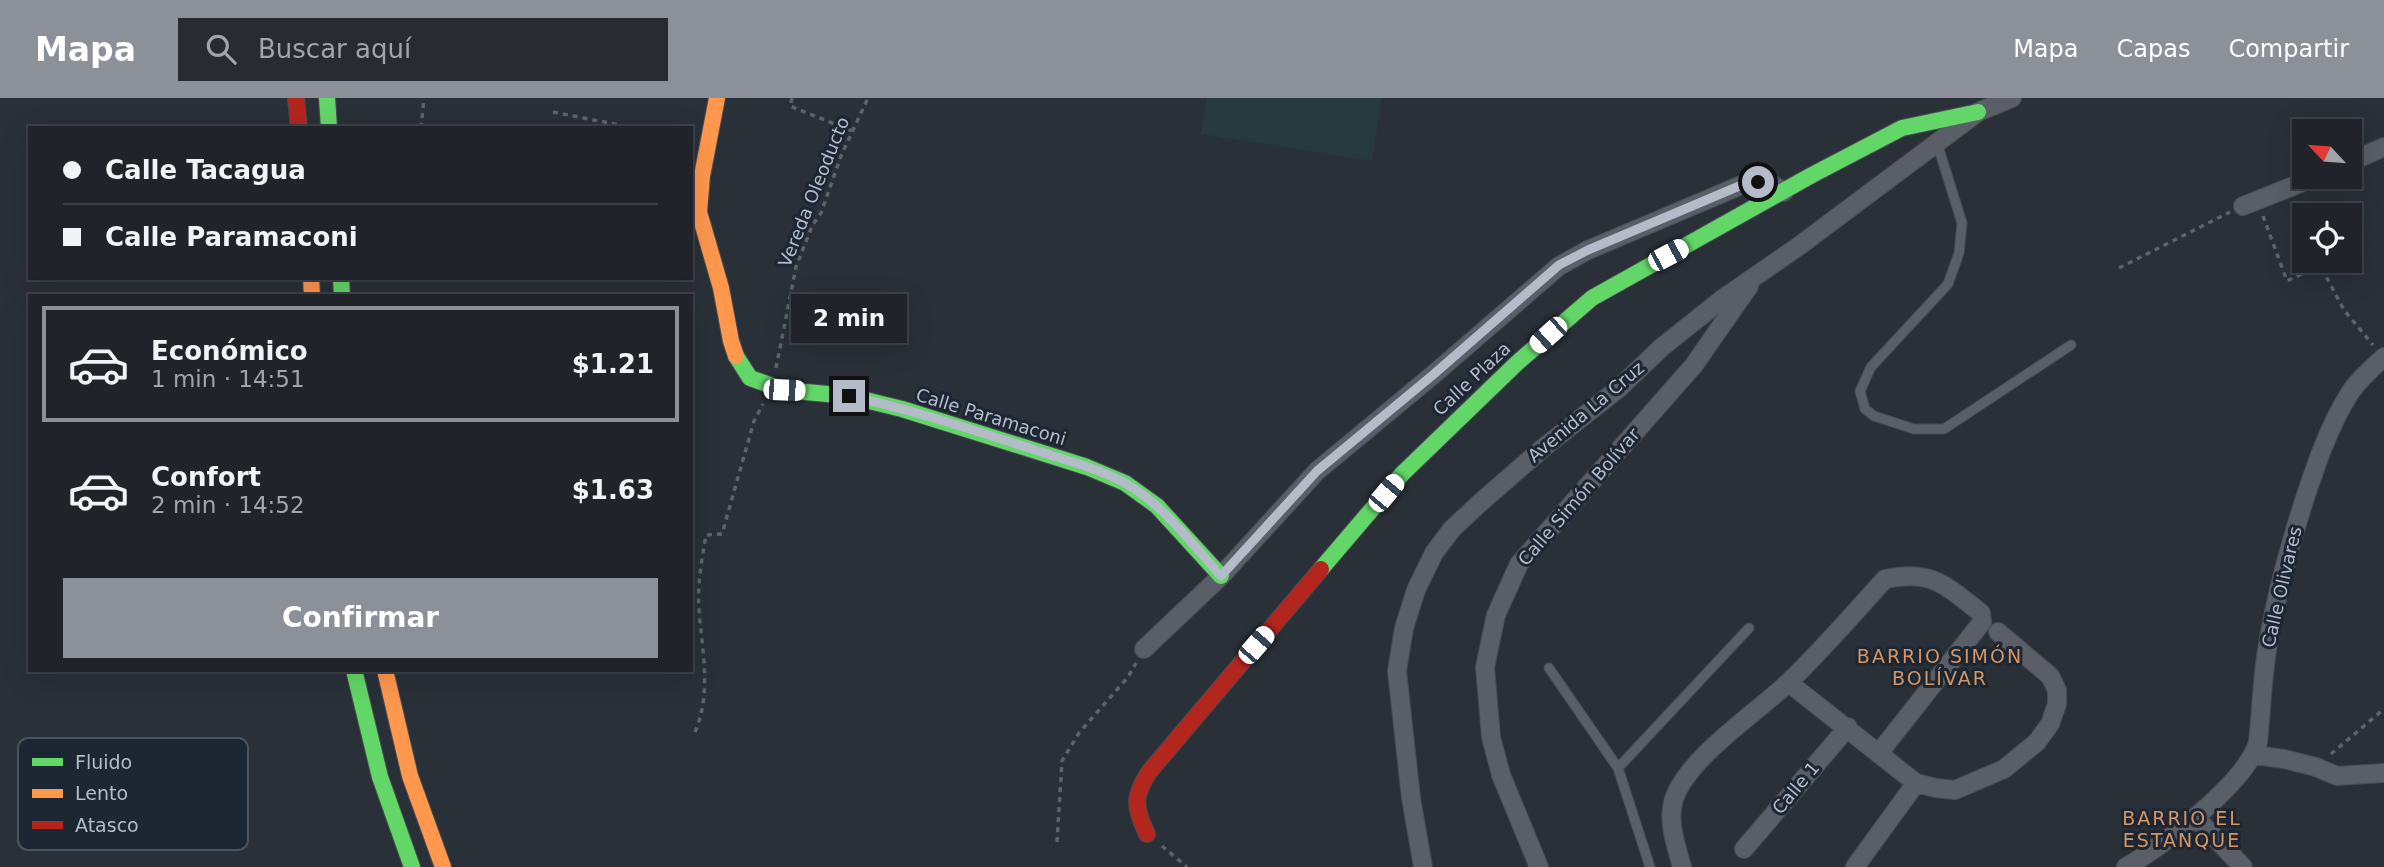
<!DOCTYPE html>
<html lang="es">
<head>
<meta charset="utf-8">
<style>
  :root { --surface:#20242a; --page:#282c32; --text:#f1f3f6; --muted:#a2a4a8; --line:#3d4147; --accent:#8c9099 }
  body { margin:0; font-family:"DejaVu Sans",sans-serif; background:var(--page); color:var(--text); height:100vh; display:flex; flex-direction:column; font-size:26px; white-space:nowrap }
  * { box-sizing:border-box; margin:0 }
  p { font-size:23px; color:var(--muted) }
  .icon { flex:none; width:38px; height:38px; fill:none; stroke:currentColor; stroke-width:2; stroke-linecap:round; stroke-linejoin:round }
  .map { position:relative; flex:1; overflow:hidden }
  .panel { position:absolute; left:28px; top:196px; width:665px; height:378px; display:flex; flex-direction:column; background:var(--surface); border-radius:0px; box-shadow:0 7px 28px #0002,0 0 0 2px var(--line) }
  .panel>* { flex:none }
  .banner { position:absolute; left:28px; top:28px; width:665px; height:154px; border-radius:0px; box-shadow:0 7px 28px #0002,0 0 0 2px var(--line); display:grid; align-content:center; height:154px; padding:0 35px; background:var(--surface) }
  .needle { width:46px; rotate:296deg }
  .tools { position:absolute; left:2292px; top:21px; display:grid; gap:14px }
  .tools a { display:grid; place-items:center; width:70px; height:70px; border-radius:0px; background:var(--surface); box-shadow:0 7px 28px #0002,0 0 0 2px var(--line); font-size:35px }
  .end { position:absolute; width:32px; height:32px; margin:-16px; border:9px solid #b4bcc9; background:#111; box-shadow:0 0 0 4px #111 }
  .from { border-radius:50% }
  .bubble { position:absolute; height:49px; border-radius:0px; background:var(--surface); box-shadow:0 7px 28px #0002,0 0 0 2px var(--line); font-size:23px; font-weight:800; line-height:49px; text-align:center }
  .car { position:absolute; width:21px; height:42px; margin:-21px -10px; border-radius:9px; box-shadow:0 0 5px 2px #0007; background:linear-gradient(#fff 24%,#345 0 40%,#fff 0 76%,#345 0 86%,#fff 0) }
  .banner b { display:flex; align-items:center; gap:24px; height:66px; font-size:26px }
  .banner b+b { border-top:2px solid var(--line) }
  .banner i { width:18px; height:18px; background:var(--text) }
  ul { padding:12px 0 0; list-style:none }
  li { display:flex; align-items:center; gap:21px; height:116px; margin:0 14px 10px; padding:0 21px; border:4px solid transparent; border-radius:0px }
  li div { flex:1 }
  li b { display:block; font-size:26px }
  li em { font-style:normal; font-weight:800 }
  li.active { border-color:var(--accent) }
  li>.icon { width:63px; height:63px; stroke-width:1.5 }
  .button { display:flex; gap:14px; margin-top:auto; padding:14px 35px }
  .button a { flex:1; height:80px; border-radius:0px; background:var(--accent); color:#fff; font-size:28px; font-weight:800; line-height:80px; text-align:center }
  header { display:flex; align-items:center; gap:42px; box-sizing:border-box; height:98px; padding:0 35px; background:var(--accent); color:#fff }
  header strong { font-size:33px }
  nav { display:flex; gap:38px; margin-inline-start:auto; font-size:24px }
  .search { width:490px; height:63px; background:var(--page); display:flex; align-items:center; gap:18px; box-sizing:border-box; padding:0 24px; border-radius:0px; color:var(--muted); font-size:26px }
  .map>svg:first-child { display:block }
  .green { fill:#273a3e }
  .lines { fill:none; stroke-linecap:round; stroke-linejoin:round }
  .lane-casing { stroke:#484c53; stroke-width:11 }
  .street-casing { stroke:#484c53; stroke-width:20 }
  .fast-casing { stroke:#484c53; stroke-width:18 }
  .slow-casing { stroke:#484c53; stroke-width:18 }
  .jam-casing { stroke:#484c53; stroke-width:18 }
  .path { stroke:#5d636a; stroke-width:3.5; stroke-dasharray:5 5; stroke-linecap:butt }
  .lane { stroke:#5a5e66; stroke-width:9 }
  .street { stroke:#5a5e66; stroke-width:18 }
  .fast { stroke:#63d668; stroke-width:16 }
  .slow { stroke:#ff974d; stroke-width:16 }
  .jam { stroke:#b3261e; stroke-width:16 }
  .route { stroke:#b4bcc9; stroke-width:9 }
  .labels { text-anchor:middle; stroke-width:6; stroke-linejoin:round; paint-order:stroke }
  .street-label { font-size:18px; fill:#b4bcc9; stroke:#1d2633 }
  .neighbourhood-label { font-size:19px; letter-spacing:2px; fill:#d59563; stroke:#1d2633 }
  .key { fill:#1d2633; stroke:#4a5360; stroke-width:2 }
  .key-label { font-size:19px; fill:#b4bcc9 }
</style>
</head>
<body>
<header>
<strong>Mapa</strong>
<div class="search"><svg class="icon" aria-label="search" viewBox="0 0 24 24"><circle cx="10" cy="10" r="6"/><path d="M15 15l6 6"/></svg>Buscar aquí</div>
<nav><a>Mapa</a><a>Capas</a><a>Compartir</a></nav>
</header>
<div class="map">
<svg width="2384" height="769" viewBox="0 0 2384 769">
  <rect width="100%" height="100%" fill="#2a3038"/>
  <path class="green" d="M1207,0H1382L1372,63L1201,36Z"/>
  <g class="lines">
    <g class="lane-casing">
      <path id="lane" d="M1937,45L1962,125L1959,155L1948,186L1871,269L1860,293L1865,311L1874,318L1914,331H1944L2071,247
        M1549,570L1618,670L1650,769
        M1618,670L1749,530"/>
    </g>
    <g class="street-casing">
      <path id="street" d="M2350,64L2384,49
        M2243,108L2316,79
        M1144,551L1221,478L1317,373L1434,276L1559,168L1588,152L1744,86L1770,85L1784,94
        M1789,585L1916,685L1936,690L1955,692L2004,671L2037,644L2050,626L2057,606V592L2050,578L1998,534
        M2255,657L2284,661L2316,669L2337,678L2384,675
        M2195,719L2243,769
        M1744,751L1848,629
        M1423,769L1411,700L1397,573L1404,530L1416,492L1434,455L1452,431L1481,404L1543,350L1618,291L1662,249L1721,202L1799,148L1978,14L2012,0
        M1539,769L1501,677L1491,639L1485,569L1496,517L1519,466L1694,267L1749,188
        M1682,769C1676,747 1667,723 1674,701C1688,659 1758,614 1790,583C1823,551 1854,515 1885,481C1932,471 1946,488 1981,515L1982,524L1879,655
        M1855,769L1916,685
        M2126,769C2162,749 2247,684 2258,644C2261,616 2262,587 2266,559C2274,504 2289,449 2306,397C2317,364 2329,329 2348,298C2357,283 2371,271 2384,259"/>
    </g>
    <g class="fast-casing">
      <path id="fast" d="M327,0L329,30
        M341,180L342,198
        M736,258L750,280L784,292L849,298L902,311L1087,369L1125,385L1157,408L1221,478
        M1321,471L1402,376L1517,265L1592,200L1812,77L1902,30L1978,14
        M354,572L380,679L412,769"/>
    </g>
    <g class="slow-casing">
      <path id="slow" d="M717,0L702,78L699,114L721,190L731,243L736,258
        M311,180L312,198
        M385,572L410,678L443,769"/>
    </g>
    <g class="jam-casing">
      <path id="jam" d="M296,0L299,30
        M1147,736C1134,709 1133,699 1149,674L1321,471"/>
    </g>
    <path class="path" d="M792,0L790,8L852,33
      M553,14L635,30
      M421,30L424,0
      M2263,118L2287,183L2320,167L2344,212L2373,247
      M2119,170L2230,114
      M776,270L796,169L812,128L821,115L841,58L868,0
      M695,634C712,594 702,553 699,512C697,486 702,461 706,437L722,436L754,323L763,306
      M2331,656L2384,611
      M1057,744L1062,663L1079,635L1128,579L1136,565
      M1162,748L1187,769"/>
    <use href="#lane" class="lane"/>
    <use href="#street" class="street"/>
    <use href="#fast" class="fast"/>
    <use href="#slow" class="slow"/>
    <use href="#jam" class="jam"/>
  </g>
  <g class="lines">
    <path class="route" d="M849,298C910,311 970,331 1029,350C1061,361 1096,369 1125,385C1163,406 1192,446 1221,478L1317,373L1434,276L1559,167L1588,152L1744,86L1758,84"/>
  </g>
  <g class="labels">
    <g class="street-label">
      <text transform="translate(814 94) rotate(-68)" y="6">Vereda Oleoducto</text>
      <text transform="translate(1472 281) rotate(-43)" y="6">Calle Plaza</text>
      <text transform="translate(1586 314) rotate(-40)" y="6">Avenida La Cruz</text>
      <text transform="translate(991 319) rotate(17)" y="6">Calle Paramaconi</text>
      <text transform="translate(1579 399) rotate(-49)" y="6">Calle Simón Bolívar</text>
      <text transform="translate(2282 489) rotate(-77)" y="6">Calle Olivares</text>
      <text transform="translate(1796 690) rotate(-50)" y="6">Calle 1</text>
    </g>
    <g class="neighbourhood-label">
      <text x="1940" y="565">BARRIO SIMÓN<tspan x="1940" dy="22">BOLÍVAR</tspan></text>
      <text x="2182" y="727">BARRIO EL<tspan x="2182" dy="22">ESTANQUE</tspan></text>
    </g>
  </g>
  <rect x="18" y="640" width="230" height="112" rx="10" class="key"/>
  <rect x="32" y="660" width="31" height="8" fill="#63d668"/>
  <rect x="32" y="691" width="31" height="9" fill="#ff974d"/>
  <rect x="32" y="723" width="31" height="8" fill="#b3261e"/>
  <g class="key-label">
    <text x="75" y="671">Fluido</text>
    <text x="75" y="702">Lento</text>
    <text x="75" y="734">Atasco</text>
  </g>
</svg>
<div class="tools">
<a><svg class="needle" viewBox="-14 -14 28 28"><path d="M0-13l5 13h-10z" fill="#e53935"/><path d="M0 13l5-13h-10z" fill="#a2a4a8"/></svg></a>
<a><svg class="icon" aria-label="locate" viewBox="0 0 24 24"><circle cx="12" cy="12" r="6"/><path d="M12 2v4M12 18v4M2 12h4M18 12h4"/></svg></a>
</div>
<i class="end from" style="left:1758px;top:84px"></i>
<i class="end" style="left:849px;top:298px"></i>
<div class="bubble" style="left:791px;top:196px;width:116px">2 min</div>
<i class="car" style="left:1668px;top:157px;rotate:62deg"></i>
<i class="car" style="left:1548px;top:237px;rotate:228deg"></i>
<i class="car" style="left:784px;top:292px;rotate:92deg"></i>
<i class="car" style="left:1386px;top:395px;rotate:40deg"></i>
<i class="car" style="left:1256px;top:547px;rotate:41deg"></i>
<div class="banner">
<b><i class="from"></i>Calle Tacagua</b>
<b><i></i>Calle Paramaconi</b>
</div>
<section class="panel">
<ul>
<li class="active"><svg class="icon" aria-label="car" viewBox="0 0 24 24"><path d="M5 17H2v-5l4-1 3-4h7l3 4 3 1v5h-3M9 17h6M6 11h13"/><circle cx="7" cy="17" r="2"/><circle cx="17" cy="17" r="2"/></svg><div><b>Económico</b><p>1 min · 14:51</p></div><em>$1.21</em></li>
<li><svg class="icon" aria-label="car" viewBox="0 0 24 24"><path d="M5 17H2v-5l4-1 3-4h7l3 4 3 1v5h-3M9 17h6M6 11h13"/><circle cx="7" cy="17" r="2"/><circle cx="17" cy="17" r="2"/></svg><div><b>Confort</b><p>2 min · 14:52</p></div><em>$1.63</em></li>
</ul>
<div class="button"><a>Confirmar</a></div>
</section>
</div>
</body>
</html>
